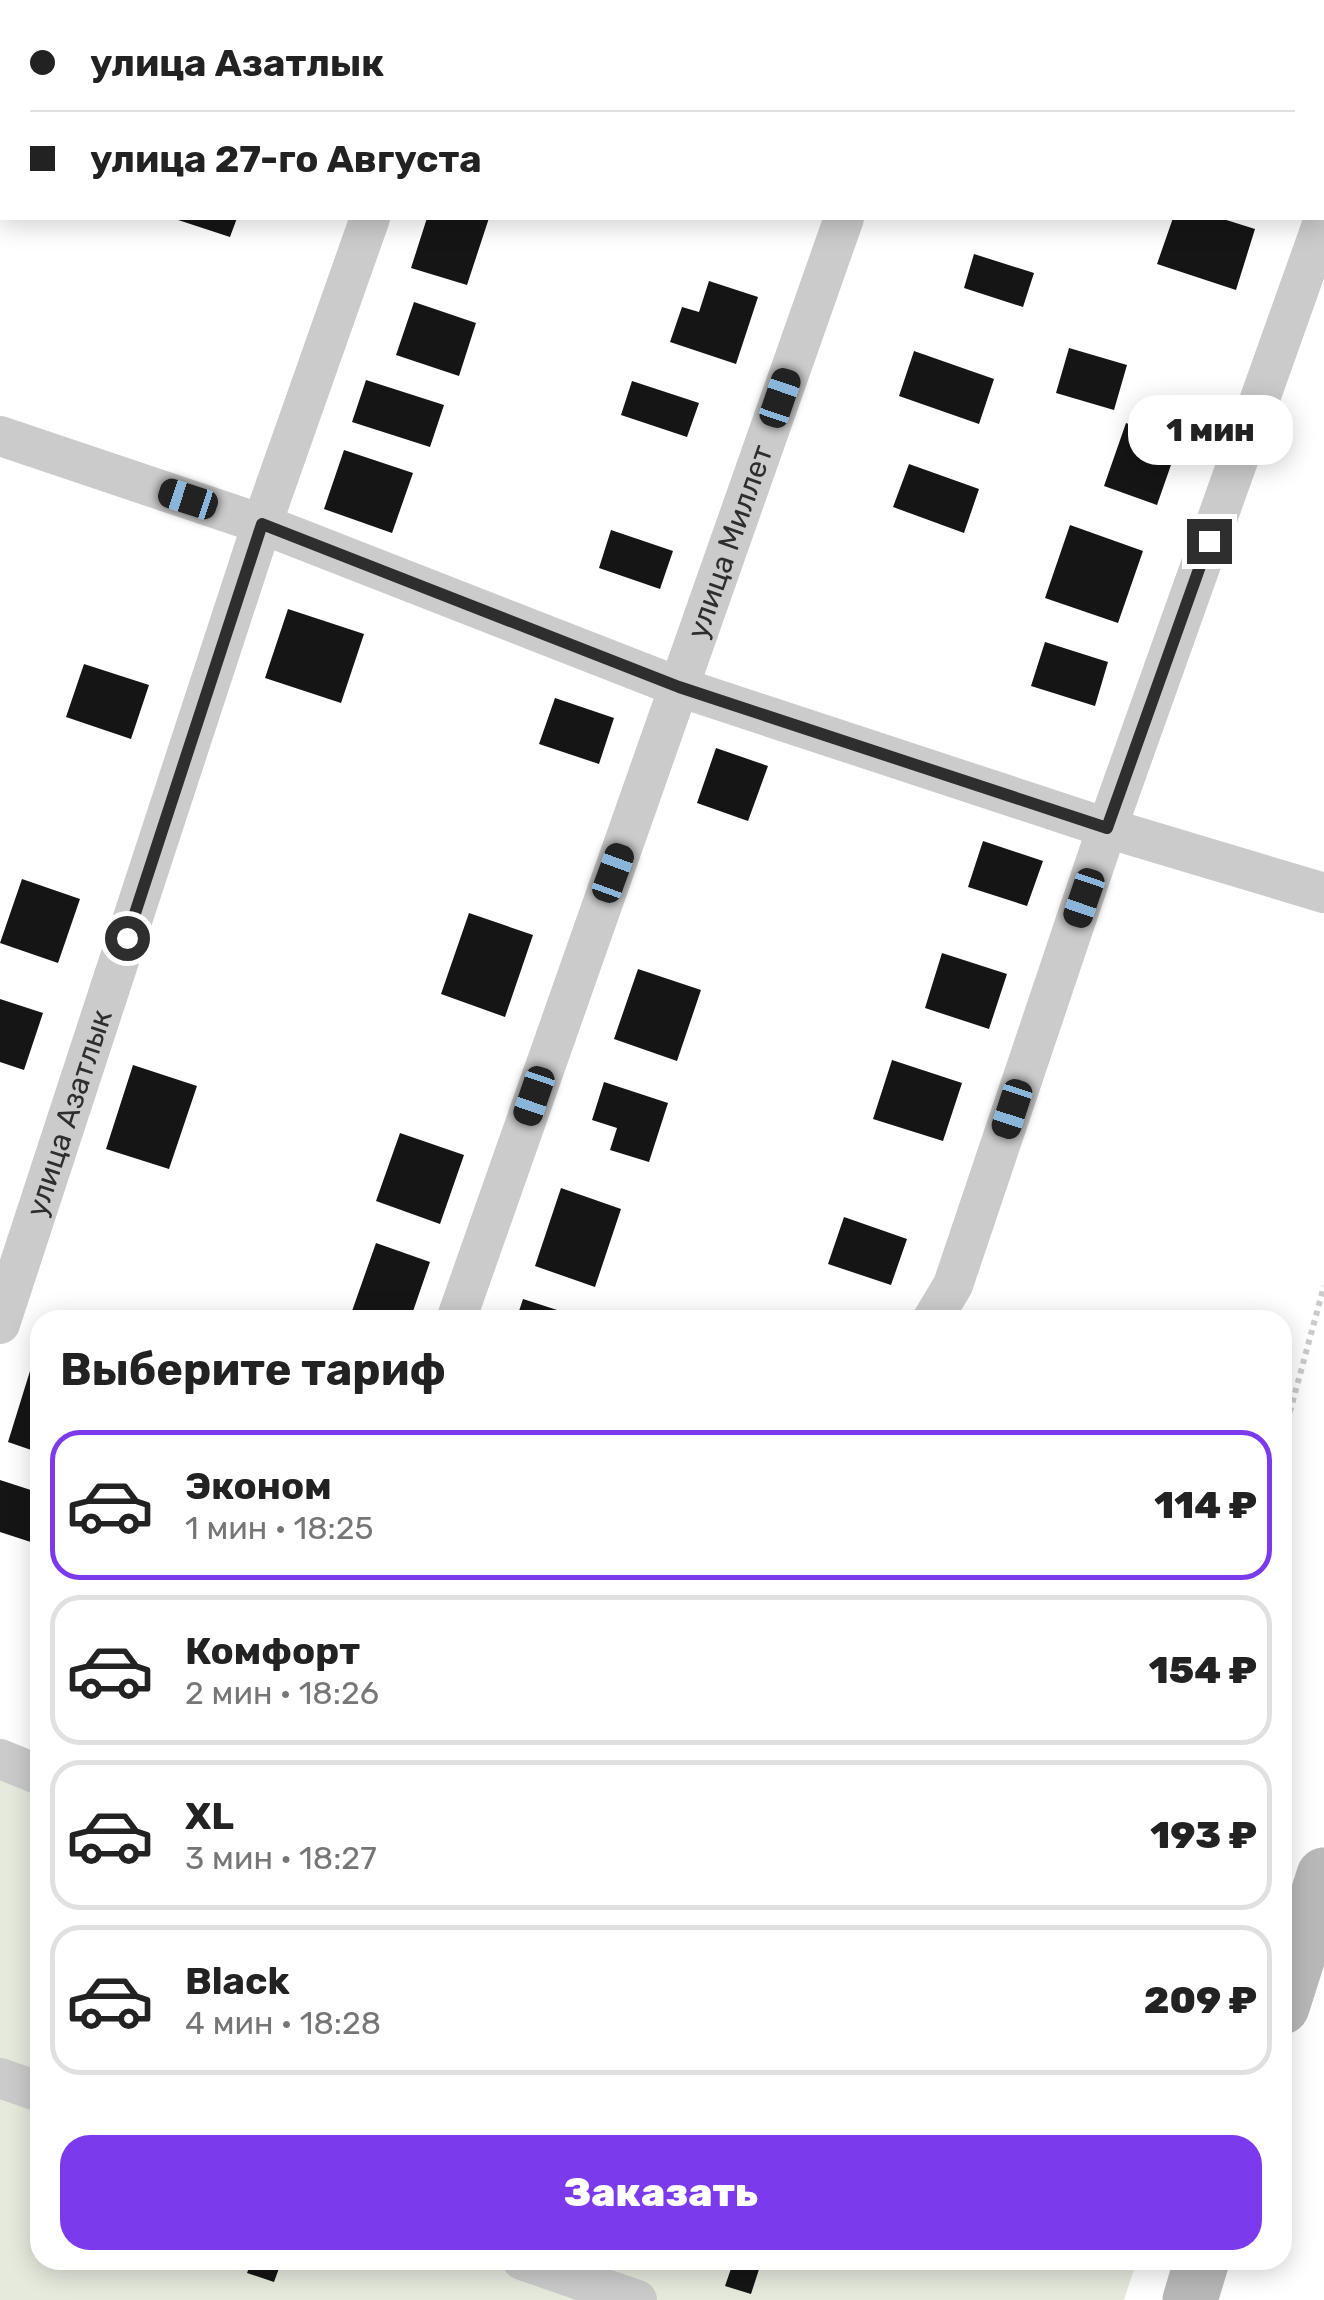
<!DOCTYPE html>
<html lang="ru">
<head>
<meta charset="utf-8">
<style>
  :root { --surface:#fff; --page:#f2f2f2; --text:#222; --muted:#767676; --line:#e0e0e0; --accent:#7c3aed }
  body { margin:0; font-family:Rubik,sans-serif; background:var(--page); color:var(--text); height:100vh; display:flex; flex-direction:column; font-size:38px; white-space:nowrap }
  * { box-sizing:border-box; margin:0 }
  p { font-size:32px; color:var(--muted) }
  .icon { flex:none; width:55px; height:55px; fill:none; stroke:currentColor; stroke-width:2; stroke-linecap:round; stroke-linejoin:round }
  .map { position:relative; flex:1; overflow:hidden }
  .drawer { position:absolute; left:30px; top:1310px; width:1262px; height:960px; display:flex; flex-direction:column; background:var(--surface); border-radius:30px; box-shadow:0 5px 25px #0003 }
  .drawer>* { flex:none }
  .top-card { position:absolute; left:0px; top:0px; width:1325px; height:220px; box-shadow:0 5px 25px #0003; display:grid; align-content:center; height:220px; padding:0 30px; background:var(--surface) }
  .end { position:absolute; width:45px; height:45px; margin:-22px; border:12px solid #2e2e2e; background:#fff; box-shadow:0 0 0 5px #fff }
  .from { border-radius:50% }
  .bubble { position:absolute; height:70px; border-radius:30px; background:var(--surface); box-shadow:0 5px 25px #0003; font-size:32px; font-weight:800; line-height:70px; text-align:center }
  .car { position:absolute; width:30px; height:60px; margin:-30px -15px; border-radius:12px; box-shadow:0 0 8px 2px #0007; background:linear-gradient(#222 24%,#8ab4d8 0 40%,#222 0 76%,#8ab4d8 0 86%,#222 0) }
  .top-card b { display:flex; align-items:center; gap:35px; height:95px; font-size:38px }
  .top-card b+b { border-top:2px solid var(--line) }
  .top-card i { width:25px; height:25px; background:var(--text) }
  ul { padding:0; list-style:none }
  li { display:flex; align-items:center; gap:30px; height:150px; margin:0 20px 15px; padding:0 10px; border:5px solid var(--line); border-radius:30px }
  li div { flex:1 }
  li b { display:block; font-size:38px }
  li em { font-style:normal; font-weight:800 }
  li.active { border-color:var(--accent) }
  li>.icon { width:90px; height:90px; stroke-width:1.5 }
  h2 { padding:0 30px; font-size:45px; line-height:120px }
  .action { display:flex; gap:20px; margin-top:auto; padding:20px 30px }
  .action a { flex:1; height:115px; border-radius:30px; background:var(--accent); color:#fff; font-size:40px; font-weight:800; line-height:115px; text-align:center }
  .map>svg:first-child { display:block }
  .green { fill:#e5eadd }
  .building { fill:#151515 }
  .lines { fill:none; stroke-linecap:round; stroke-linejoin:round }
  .path { stroke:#cbcbcb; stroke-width:6; stroke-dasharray:5 5; stroke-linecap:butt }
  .minor { stroke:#cbcbcb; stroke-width:40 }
  .secondary { stroke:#b8b8b8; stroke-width:55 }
  .route { stroke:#2e2e2e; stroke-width:12 }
  .labels { text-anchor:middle; stroke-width:10; stroke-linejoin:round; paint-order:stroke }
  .street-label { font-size:30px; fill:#2e2e2e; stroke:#fff }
</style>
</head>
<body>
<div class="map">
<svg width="1324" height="2300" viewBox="0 0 1324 2300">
  <rect width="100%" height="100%" fill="#fff"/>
  <path class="green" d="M0,1778L40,1793V2260H1137L1124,2300H0Z"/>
  <path class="building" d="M172,218H237L230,237Z
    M427,218H489L467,285L411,268Z
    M1173,218H1220L1255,229L1236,290L1157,264Z
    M974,254L1034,273L1023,307L964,288Z
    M709,281L758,297L736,364L670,342L682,307L699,312Z
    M414,302L476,323L459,376L396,355Z
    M1069,348L1127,365L1114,410L1056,393Z
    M914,351L994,379L979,424L899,396Z
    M366,380L444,405L430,447L352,422Z
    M632,381L699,403L687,437L621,415Z
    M1126,423L1179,442L1157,505L1104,486Z
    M344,450L413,473L392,533L324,509Z
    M909,464L979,489L964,533L893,507Z
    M1070,525L1143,551L1118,623L1045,598Z
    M611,530L673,551L660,589L599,568Z
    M288,609L364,634L341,703L265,678Z
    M1045,642L1108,662L1095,706L1031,686Z
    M84,664L149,685L131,739L66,717Z
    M555,698L614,718L599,764L539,744Z
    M716,748L768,766L748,821L697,803Z
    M983,841L1043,861L1027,906L968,887Z
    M22,879L80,899L58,963L0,943Z
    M469,913L533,935L505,1017L441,994Z
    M942,953L1007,974L989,1029L925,1008Z
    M638,969L701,990L677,1061L614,1039Z
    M0,999L43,1013L24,1070L0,1062Z
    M892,1060L962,1083L943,1141L873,1119Z
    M133,1065L197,1086L169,1169L106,1149Z
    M604,1082L668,1103L649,1162L610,1150L617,1128L592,1120Z
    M400,1133L464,1155L440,1224L376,1201Z
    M561,1188L621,1209L595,1287L535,1266Z
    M844,1217L907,1239L891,1285L828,1264Z
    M376,1243L430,1262L410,1320H378L352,1311Z
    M523,1299L585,1319V1320H516Z
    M30,1371L40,1374V1453L8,1442Z
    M0,1480L40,1493V1545L0,1532Z
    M252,2260H282L274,2282L247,2273Z
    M734,2260H762L751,2294L725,2286Z"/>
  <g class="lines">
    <path class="path" d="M1282,1441L1324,1286"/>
    <g class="minor">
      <path d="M445,2L446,0"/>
      <path d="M919,2L920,0"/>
      <path d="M0,436L262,524L679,687L1107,828L1324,893"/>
      <path id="s1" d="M456,1320L844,218"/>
      <path d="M932,1320L953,1285L1107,828L1324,219"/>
      <path id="s2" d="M0,1324L262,524L370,218"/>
      <path d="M0,1759L40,1775"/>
      <path d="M0,2078L40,2092"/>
      <path d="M522,2260L637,2300"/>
    </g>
    <path class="secondary" d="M1282,2007L1324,1875
      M1190,2300L1202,2260"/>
  </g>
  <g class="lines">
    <path class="route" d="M127,938L262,524L679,687L1107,828L1209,541"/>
  </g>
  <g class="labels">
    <g class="street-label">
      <text dy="10" stroke="none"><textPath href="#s1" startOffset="825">улица Миллет</textPath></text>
      <text dy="10" stroke="none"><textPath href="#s2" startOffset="222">улица Азатлык</textPath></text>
    </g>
  </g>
</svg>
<i class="end from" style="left:127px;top:938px"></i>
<i class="end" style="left:1209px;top:541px"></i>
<div class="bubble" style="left:1128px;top:395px;width:165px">1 мин</div>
<i class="car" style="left:780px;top:398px;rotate:19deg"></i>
<i class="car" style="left:188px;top:499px;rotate:288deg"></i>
<i class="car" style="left:613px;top:873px;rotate:20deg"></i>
<i class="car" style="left:1084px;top:898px;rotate:199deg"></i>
<i class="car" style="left:534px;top:1096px;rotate:199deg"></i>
<i class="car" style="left:1012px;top:1109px;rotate:198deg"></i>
<div class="top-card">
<b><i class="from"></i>улица Азатлык</b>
<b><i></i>улица 27-го Августа</b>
</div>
<section class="drawer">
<h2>Выберите тариф</h2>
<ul>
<li class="active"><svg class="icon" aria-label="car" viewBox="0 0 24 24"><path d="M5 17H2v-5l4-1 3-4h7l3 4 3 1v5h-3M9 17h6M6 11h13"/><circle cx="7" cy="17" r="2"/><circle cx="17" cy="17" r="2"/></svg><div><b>Эконом</b><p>1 мин · 18:25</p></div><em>114 ₽</em></li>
<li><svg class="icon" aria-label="car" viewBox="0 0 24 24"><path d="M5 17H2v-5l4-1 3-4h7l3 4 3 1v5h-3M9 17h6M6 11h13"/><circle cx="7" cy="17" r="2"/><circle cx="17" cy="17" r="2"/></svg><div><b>Комфорт</b><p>2 мин · 18:26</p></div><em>154 ₽</em></li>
<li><svg class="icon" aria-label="car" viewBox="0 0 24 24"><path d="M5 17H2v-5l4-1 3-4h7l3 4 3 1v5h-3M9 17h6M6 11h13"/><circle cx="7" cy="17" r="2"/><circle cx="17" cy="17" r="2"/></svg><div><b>XL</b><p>3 мин · 18:27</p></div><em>193 ₽</em></li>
<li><svg class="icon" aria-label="car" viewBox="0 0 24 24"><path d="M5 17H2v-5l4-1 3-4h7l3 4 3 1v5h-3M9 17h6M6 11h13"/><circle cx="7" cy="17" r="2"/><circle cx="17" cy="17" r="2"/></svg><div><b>Black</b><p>4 мин · 18:28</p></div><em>209 ₽</em></li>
</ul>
<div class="action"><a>Заказать</a></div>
</section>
</div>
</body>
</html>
